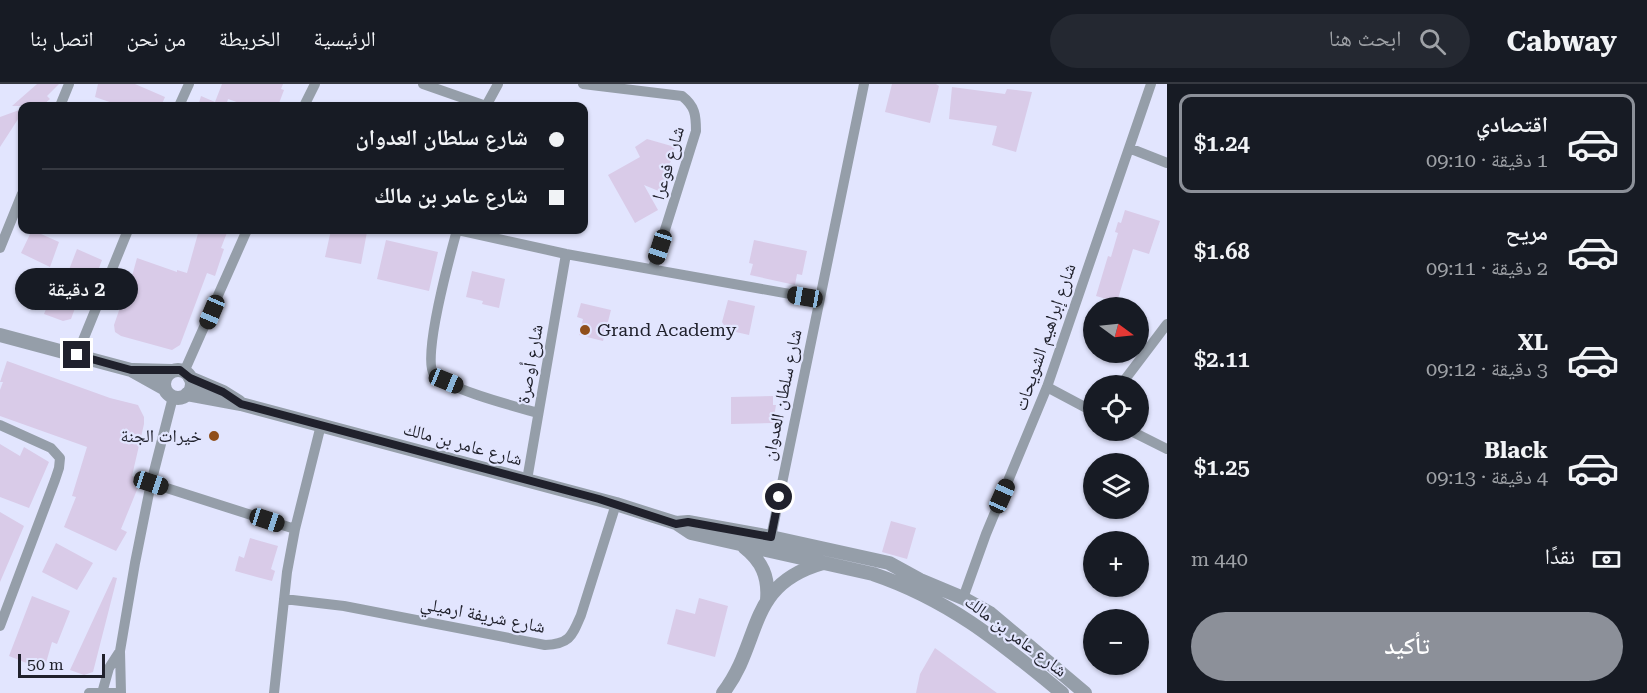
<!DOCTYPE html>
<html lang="ar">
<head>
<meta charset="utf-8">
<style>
  :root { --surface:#171b24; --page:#242831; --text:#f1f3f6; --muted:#9ea1a6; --line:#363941; --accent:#8c9099 }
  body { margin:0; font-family:"Roboto Serif","Noto Naskh Arabic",serif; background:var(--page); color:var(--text); direction:rtl; height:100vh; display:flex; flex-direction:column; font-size:22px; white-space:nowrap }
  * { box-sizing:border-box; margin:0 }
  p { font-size:20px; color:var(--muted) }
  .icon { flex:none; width:33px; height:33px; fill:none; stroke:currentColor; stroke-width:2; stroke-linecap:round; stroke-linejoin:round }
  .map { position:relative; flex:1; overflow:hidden; direction:ltr }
  .sheet { display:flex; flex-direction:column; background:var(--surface); width:480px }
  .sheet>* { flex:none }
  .banner { position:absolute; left:18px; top:18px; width:570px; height:132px; border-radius:12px; box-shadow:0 2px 4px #0004; direction:rtl; display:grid; align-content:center; height:132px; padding:0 24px; background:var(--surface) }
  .needle { width:39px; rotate:105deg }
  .fabs { position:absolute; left:1083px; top:213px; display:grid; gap:12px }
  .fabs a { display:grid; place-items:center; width:66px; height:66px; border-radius:50%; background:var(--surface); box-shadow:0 2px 4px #0004; font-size:30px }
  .scale { position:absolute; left:18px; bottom:15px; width:87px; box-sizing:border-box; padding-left:6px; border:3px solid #20212c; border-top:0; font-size:16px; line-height:21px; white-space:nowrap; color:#20212c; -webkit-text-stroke:4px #e2e5fe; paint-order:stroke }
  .end { position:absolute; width:27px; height:27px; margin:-14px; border:8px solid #20212c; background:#fff; box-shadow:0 0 0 3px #fff }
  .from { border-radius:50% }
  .bubble { position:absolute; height:42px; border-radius:21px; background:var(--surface); box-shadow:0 2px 4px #0004; font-size:20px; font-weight:600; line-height:42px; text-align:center; direction:rtl }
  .car { position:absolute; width:18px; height:36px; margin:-18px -9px; border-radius:8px; box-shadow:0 0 4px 2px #0007; background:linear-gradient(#222 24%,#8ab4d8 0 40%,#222 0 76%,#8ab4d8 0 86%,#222 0) }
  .banner b { display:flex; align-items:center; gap:21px; height:57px; font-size:22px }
  .banner b+b { border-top:2px solid var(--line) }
  .banner i { width:15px; height:15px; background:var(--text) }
  ul { padding:10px 0 0; list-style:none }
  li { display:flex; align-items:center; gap:18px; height:99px; margin:0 12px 9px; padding:0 12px; border:3px solid transparent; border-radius:12px }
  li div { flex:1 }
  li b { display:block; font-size:22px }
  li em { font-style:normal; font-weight:600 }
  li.selected { border-color:var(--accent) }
  li>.icon { width:54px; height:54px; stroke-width:1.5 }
  .pay { display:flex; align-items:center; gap:15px; height:66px; padding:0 24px; font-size:22px }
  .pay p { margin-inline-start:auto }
  .primary-button { display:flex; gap:12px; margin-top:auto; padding:12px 24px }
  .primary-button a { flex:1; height:69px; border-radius:36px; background:var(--accent); color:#fff; font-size:24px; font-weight:600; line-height:69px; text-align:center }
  header { display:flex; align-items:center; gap:36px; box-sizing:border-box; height:84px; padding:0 30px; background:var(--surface); border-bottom:2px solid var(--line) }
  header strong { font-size:28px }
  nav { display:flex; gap:33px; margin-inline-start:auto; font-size:21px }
  .search { width:420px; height:54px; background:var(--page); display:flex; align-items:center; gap:15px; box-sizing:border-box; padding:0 21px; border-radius:33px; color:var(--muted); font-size:22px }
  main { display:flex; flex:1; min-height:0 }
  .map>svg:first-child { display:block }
  .building { fill:#d9cbe8 }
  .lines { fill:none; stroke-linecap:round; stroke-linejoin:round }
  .minor { stroke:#959ea9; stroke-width:10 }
  .tertiary { stroke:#959ea9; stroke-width:14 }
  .route { stroke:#20212c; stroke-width:8 }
  .poi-dot { fill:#904f1b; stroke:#e2e5fe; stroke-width:2 }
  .labels { text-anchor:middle; stroke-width:4.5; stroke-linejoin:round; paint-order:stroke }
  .street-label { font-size:18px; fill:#20212c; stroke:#e2e5fe }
  .poi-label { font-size:18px; fill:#20212c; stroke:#e2e5fe; text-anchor:start }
</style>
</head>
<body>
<header>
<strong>Cabway</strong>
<div class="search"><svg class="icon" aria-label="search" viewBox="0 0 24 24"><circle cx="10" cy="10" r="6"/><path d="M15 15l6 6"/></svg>ابحث هنا</div>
<nav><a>الرئيسية</a><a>الخريطة</a><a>من نحن</a><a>اتصل بنا</a></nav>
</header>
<main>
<section class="sheet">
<ul>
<li class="selected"><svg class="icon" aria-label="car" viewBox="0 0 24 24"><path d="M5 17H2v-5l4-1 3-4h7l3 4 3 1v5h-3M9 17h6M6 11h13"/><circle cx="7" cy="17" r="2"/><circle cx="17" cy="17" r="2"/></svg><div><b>اقتصادي</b><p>1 دقيقة · 09:10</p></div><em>$1.24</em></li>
<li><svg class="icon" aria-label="car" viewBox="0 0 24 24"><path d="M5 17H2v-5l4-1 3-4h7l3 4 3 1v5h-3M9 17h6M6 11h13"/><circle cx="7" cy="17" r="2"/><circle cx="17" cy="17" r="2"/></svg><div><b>مريح</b><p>2 دقيقة · 09:11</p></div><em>$1.68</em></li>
<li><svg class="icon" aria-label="car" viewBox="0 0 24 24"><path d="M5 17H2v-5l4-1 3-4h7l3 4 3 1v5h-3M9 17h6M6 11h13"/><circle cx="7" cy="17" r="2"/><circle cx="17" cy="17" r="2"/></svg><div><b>XL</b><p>3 دقيقة · 09:12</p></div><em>$2.11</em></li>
<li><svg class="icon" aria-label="car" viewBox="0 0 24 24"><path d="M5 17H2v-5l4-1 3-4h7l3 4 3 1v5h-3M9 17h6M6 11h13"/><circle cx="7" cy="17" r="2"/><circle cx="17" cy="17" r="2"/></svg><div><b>Black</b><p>4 دقيقة · 09:13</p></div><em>$1.25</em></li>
</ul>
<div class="pay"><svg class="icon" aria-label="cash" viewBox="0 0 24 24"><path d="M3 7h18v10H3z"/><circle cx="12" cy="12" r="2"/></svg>نقدًا<p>440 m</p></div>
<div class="primary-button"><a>تأكيد</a></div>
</section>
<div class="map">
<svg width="1167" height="609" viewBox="0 0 1167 609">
  <rect width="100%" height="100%" fill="#e2e5fe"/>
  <path class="building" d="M37,0H59L47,12L50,15L42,22H12Z
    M98,0H135L165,13L161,22H121L95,13Z
    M222,0H283L281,5L284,6L278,22H248L228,15L226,22H198L201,12L215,18Z
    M892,0H936L939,2L930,39L885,28Z
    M952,3L1005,10L1007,5L1032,8L1016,68L992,61L997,42L949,35Z
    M22,25V29L0,63V33Z
    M647,55L675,63L661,108L644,101L658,126L635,139L608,91L640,73L635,63Z
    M1125,126L1160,137L1149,170L1133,165L1117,218L1096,212L1108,172L1111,173L1118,149L1115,148L1118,138L1121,139Z
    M32,146L59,158L50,183L21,169Z
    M199,146H228L221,164L224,165L215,192L207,189L180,261L172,266L121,252L115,248L114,241L125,209L127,210L137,174L177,188V186L187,189Z
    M331,146L367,148L361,180L325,173Z
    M386,156L438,168L429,207L377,195Z
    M754,156L807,167L802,191L797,190L795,201L750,191L753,180L749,179Z
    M77,165L102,176L93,200L85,197L71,235L63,237L44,230L54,205L62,202L73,194L67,191Z
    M472,187L505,195L499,224L482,220L483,217L466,213Z
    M728,216L755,222L749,251L727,246L722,238Z
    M581,219L611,226L603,257L579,251L583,235L577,233Z
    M7,277L110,314L138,321L144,333V340L132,392L141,396L121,445L127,448L116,467L64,443L76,413L72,412L87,363L0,332V306L3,298H0Z
    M773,312V321H776L773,339L731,340V313Z
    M0,360L20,372L24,363L49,378L29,424L0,413Z
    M0,428L24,442L0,498Z
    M891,437L916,444L907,475L882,468Z
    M250,454L278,462L271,485L275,487L272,497L235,487L239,472L244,474Z
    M56,459L93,479L77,506L42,488Z
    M113,493L117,494L93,588L84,591L70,586Z
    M32,512L70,527L57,560L52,558L44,586L9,572Z
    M699,514L728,522L715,573L667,560L676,525L695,530Z
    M935,564L968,588L997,609H916L920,590Z"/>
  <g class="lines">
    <path class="minor" d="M423,0L486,22
      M583,0L682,12C695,22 696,31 696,47L653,184
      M60,22L69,0
      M179,22L189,0
      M304,22L315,0
      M486,22L498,0
      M1129,64L1167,79
      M457,146C451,168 421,276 434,290C447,305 517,323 538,329
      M458,146L566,170L818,215
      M0,164L22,110
      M77,271L128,146
      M184,288L247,146
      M1120,302L1167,240
      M1047,303L1094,328
      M0,341L51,364L60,374L59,384L55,396L0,542
      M1129,346L1167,365
      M527,396L566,170
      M151,399L295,445
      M771,453L864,0
      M963,514L986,450L1047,303L1151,0
      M284,515L344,522L545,561C570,560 572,552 581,531L616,420
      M89,609H120
      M102,609L109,584L120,567
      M121,609L120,567L135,479L151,399L173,313
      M274,609L287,488L295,445L321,341"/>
    <path class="tertiary" d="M0,251L131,286L165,305
      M133,286L172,287
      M164 300a14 14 0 1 1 28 0a14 14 0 1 1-28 0Z
      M190,294L223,308L239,318
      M187,310L241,320L616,420L676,439L691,449L873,490C950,516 1001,559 1062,609
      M676,439L688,438L771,453L889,479L920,496L963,514L990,529L1085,609
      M744,463C762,477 769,493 767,516
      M723,609C763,557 745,501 823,479"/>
  </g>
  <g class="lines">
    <path class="route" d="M77,271L131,286H180L190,294L223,308L241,320L599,415L676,440L688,438L771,453L779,413"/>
  </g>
  <g class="poi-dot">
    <circle cx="585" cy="246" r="6"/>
    <circle cx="214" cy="352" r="6"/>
  </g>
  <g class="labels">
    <g class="street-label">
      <text transform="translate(668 79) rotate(-74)" y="6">شارع فوعرا</text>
      <text transform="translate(1045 253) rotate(-71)" y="6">شارع إبراهيم الشويحات</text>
      <text transform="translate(530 280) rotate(-80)" y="6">شارع أوصرة</text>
      <text transform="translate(782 311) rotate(-78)" y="6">شارع سلطان العدوان</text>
      <text transform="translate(463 360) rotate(15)" y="6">شارع عامر بن مالك</text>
      <text transform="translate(483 531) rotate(11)" y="6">شارع شريفة ارميلي</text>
      <text transform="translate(1016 552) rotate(37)" y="6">شارع عامر بن مالك</text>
    </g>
    <g class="poi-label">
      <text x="597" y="252">Grand Academy</text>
      <text x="202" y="358" text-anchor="end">خيرات الجنة</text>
    </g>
  </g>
</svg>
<div class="fabs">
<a><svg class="needle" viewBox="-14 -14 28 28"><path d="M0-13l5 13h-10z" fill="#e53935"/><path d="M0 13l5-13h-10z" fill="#9ea1a6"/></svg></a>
<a><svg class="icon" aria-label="locate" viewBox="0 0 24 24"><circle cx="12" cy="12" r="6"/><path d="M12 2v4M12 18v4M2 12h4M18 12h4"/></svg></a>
<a><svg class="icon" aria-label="layers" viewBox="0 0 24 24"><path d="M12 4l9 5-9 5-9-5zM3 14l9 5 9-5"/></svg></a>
<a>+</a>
<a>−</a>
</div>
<div class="scale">50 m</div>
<i class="end from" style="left:779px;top:413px"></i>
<i class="end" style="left:77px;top:271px"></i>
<div class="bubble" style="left:15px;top:184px;width:123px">2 دقيقة</div>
<i class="car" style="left:660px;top:163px;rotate:198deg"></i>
<i class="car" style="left:805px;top:213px;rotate:280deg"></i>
<i class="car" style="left:212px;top:228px;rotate:203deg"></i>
<i class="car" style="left:446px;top:297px;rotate:112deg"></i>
<i class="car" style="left:151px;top:399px;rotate:108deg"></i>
<i class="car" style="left:1002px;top:412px;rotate:24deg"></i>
<i class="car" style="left:267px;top:436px;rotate:108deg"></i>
<div class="banner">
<b><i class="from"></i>شارع سلطان العدوان</b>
<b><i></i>شارع عامر بن مالك</b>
</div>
</div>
</main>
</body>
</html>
